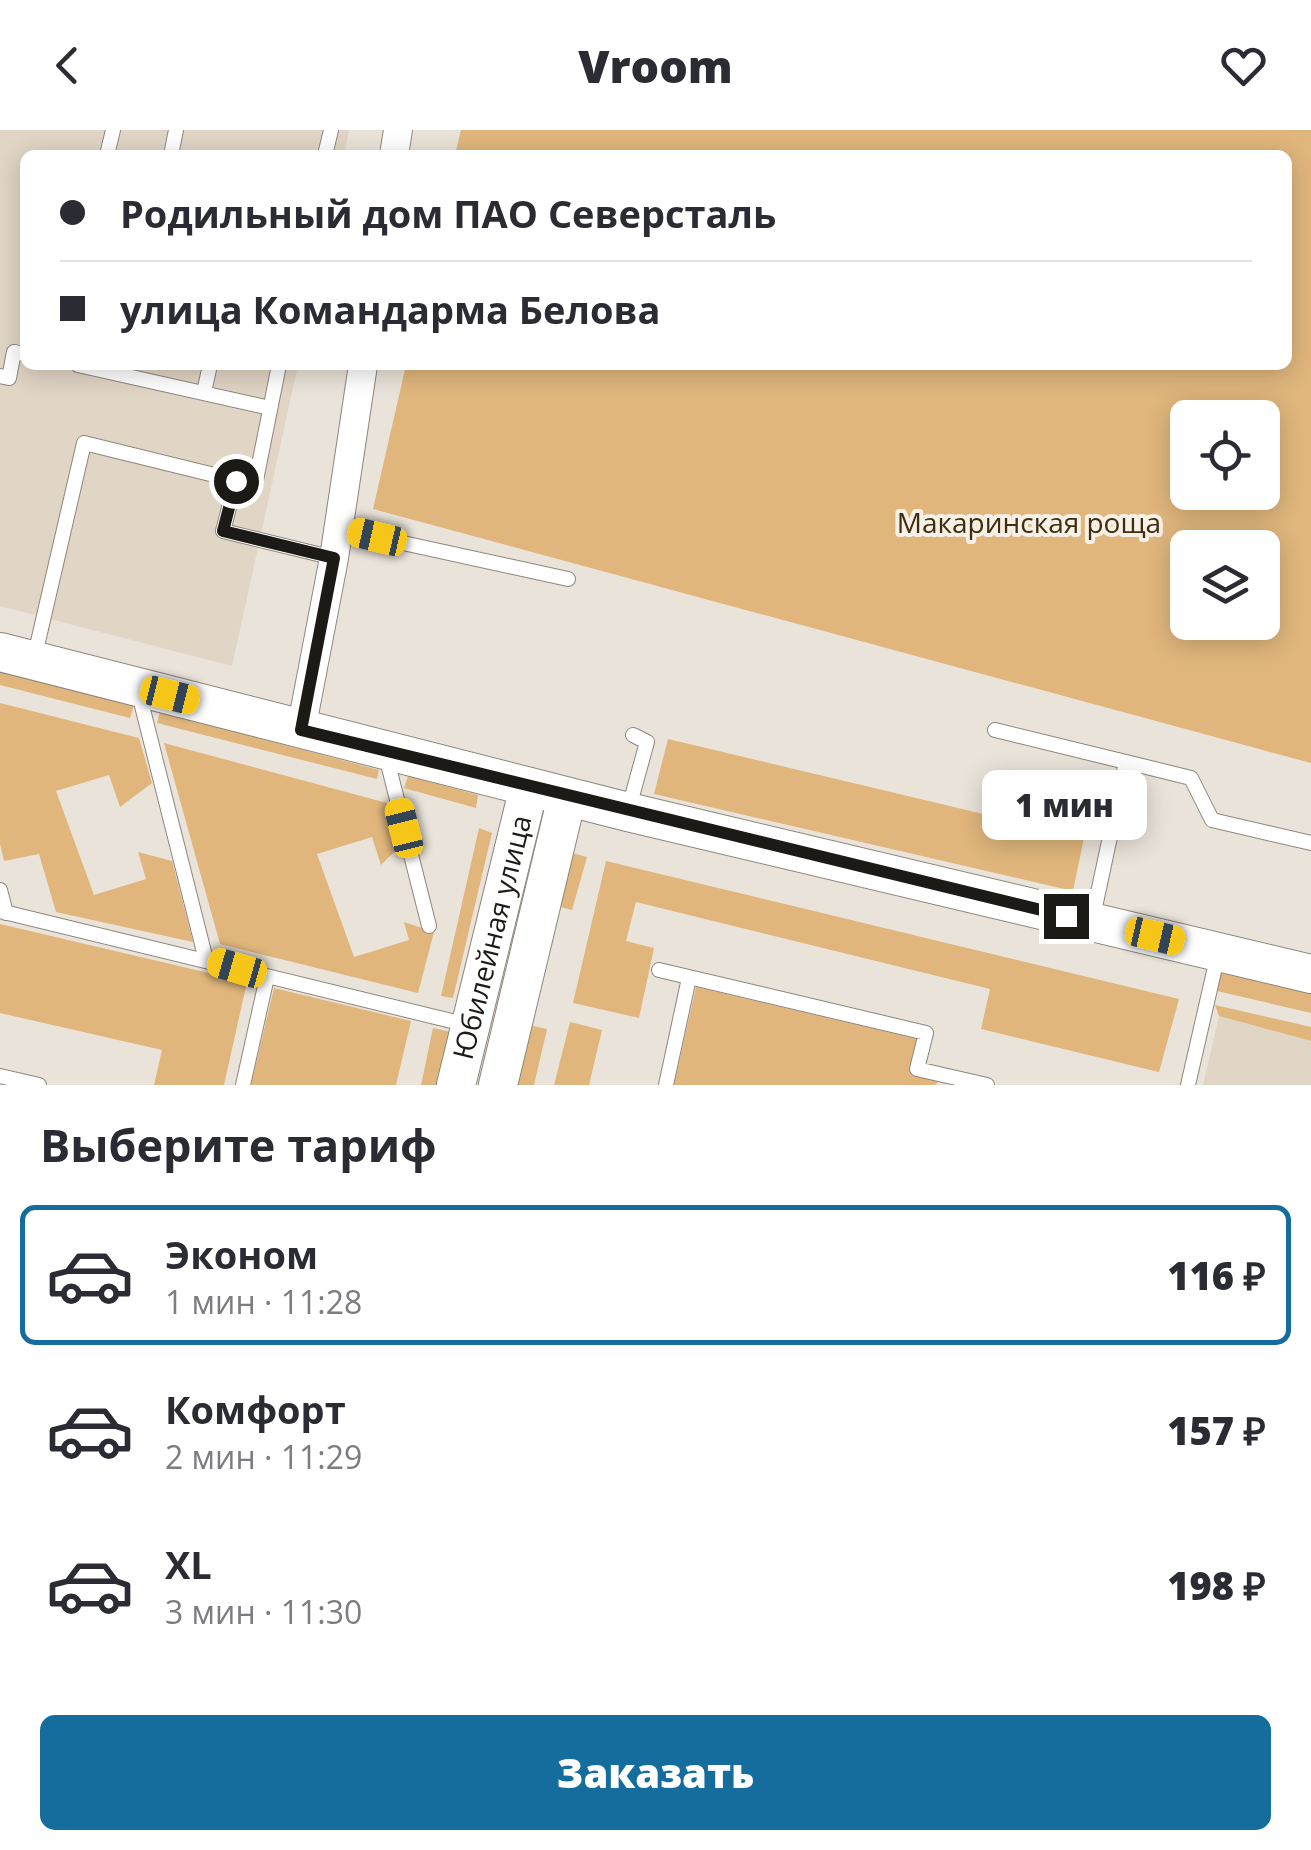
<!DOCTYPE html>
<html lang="ru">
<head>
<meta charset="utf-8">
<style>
  :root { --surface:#fff; --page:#f7f7f7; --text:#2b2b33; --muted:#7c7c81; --line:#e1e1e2; --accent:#156d9d }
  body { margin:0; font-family:"Open Sans",sans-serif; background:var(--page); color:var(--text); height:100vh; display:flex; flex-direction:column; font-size:38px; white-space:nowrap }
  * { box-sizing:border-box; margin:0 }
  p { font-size:32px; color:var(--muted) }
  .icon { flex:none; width:55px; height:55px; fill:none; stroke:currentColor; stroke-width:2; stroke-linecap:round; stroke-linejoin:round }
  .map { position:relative; height:955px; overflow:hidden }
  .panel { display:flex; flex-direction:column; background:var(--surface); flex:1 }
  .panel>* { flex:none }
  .guide { position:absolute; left:20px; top:20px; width:1272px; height:220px; border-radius:15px; box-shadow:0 5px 25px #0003; display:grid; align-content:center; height:220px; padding:0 40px; background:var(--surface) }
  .controls { position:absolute; left:1170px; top:270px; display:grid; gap:20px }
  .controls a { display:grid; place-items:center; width:110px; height:110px; border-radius:15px; background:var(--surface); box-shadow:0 5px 25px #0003; font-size:50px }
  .end { position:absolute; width:45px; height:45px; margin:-22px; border:12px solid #1c1a16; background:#fff; box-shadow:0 0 0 5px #fff }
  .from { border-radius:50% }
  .bubble { position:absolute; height:70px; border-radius:15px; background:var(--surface); box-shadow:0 5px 25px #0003; font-size:32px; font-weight:800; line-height:70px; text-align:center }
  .car { position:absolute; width:30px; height:60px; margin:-30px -15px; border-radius:12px; box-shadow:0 0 8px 2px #0007; background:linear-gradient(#f5c518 24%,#345 0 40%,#f5c518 0 76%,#345 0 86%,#f5c518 0) }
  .guide b { display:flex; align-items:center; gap:35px; height:95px; font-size:38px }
  .guide b+b { border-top:2px solid var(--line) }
  .guide i { width:25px; height:25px; background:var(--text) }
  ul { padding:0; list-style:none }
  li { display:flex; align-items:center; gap:30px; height:140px; margin:0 20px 15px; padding:0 20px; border:5px solid transparent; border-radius:15px }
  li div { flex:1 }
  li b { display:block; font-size:38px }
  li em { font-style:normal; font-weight:800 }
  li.current { border-color:var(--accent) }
  li>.icon { width:90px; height:90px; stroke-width:1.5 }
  h2 { padding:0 40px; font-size:45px; line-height:120px }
  .button { display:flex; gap:20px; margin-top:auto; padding:20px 40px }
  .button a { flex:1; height:115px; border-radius:15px; background:var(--accent); color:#fff; font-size:40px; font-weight:800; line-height:115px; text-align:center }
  header { display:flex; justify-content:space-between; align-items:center; height:130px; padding:0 40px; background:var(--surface); font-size:45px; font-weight:800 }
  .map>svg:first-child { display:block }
  .built { fill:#e1d5c5 }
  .green { fill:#e0b67c; fill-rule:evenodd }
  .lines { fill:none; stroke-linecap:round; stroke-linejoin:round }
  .lane-casing { stroke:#8d867d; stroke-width:16 }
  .street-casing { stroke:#8d867d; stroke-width:30 }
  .secondary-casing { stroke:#8d867d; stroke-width:40 }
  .lane { stroke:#fff; stroke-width:14 }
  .street { stroke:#fff; stroke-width:28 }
  .secondary { stroke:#fff; stroke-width:38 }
  .route { stroke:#1c1a16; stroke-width:12 }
  .labels { text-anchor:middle; stroke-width:8; stroke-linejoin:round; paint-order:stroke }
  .park-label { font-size:28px; fill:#402d0f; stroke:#f7f0e6 }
  .street-label { font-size:28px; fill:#1c1a16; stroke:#f7f0e6 }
</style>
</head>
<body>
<header><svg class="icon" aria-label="back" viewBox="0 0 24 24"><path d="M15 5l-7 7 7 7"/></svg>Vroom<svg class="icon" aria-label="heart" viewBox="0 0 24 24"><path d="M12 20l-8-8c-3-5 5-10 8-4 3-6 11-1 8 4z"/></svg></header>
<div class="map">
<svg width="1311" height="955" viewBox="0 0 1311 955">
  <rect width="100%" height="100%" fill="#eae3d9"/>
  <path class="built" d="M0,0H349L344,25H25V235H298L232,536L0,476Z
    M1219,886L1311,911V955H1203Z"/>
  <path class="green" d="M461,0H1311V633L373,379L406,235H1288V25H455ZM1188,288H1262V362H1188ZM1188,418H1262V492H1188Z
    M0,541L134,575L130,588L0,555Z
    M0,573L139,608L152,653L120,677L109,645L56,661L94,765L146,749L138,722L172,731L193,812L56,782L39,724L4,731L0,714Z
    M160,582L379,640L377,649L157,593Z
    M668,609L1084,708L1073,761L654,664Z
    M164,613L387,673L400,716L381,735L372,707L317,724L354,827L409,810L404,792L434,802L418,863L220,814Z
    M408,646L478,665L476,678L404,658Z
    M479,698L492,703L453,868L441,866Z
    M568,722L587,727L572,780L553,775Z
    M606,731L1179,869L1159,942L981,899L990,859L636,772L626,811L654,818L639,888L573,873Z
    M0,794L247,852L224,955H154L162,920L0,883Z
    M1223,834L1311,854V883L1217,861Z
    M696,857L917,909L910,942L938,951L936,955H674Z
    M274,858L411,891L396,955H251Z
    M1215,875L1311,897V911L1219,886Z
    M570,892L602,900L589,955H554Z
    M525,894L547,899L534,955H510Z
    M433,898L451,902L439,955H421Z"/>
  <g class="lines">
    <g class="lane-casing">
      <path id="lane" d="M107,25L113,0
        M171,25L176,0
        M325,25L331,0
        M78,235L270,278
        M0,246L9,248L14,222L25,224
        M204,262L210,235
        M236,351L223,401L334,428
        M339,399L568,449
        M34,529L84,313L255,355L279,235
        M139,564L206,830
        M995,600L1126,632
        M385,622L429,796
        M628,681L647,612L633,605
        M0,760L6,783
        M0,781L468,895
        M1092,791L1126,632L1191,648L1212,690L1311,713
        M659,840L926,903L917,939L987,955
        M0,946L39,955
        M243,955L267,847
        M666,955L689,848
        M1188,955L1218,824"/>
    </g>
    <g class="street-casing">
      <path id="street" d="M394,25L398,0
        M301,600L334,428L363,235"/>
    </g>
    <g class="secondary-casing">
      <g id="secondary">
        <path d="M0,522L628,682L1311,844"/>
        <path id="s1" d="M456,955L529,657"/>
        <path d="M498,955L567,667"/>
      </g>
    </g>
    <use href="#lane" class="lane"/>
    <use href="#street" class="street"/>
    <use href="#secondary" class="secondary"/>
  </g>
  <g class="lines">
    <path class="route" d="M236,351L223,401L334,428L301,600L1066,786"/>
  </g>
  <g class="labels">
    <g class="park-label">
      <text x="1029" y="403">Макаринская роща</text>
    </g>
    <g class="street-label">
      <text dy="10" stroke="none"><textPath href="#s1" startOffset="152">Юбилейная улица</textPath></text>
    </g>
  </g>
</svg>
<div class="controls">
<a><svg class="icon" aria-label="locate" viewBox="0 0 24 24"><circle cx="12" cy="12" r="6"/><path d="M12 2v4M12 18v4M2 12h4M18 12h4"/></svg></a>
<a><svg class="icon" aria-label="layers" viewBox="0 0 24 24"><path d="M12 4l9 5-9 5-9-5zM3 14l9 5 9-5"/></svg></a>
</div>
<i class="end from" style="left:236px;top:351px"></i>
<i class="end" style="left:1066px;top:786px"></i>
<div class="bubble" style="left:982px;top:640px;width:165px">1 мин</div>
<i class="car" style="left:377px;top:407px;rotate:283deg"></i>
<i class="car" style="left:170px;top:565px;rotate:104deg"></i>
<i class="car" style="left:404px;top:698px;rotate:346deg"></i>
<i class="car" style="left:1155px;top:806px;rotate:103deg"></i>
<i class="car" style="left:237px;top:838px;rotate:286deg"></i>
<div class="guide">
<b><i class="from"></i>Родильный дом ПАО Северсталь</b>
<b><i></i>улица Командарма Белова</b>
</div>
</div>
<section class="panel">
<h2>Выберите тариф</h2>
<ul>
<li class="current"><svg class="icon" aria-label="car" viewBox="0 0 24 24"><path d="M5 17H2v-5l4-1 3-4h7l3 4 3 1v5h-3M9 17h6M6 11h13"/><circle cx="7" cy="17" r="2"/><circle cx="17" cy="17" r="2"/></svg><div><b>Эконом</b><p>1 мин · 11:28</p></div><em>116 ₽</em></li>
<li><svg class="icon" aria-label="car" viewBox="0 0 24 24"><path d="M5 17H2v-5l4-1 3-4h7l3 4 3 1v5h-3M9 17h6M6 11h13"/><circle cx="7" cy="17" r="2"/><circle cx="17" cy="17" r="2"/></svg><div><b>Комфорт</b><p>2 мин · 11:29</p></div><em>157 ₽</em></li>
<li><svg class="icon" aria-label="car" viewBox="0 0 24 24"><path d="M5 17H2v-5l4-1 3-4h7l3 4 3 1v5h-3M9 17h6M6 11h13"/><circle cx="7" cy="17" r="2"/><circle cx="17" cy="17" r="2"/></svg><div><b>XL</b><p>3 мин · 11:30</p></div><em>198 ₽</em></li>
</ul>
<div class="button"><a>Заказать</a></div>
</section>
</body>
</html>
